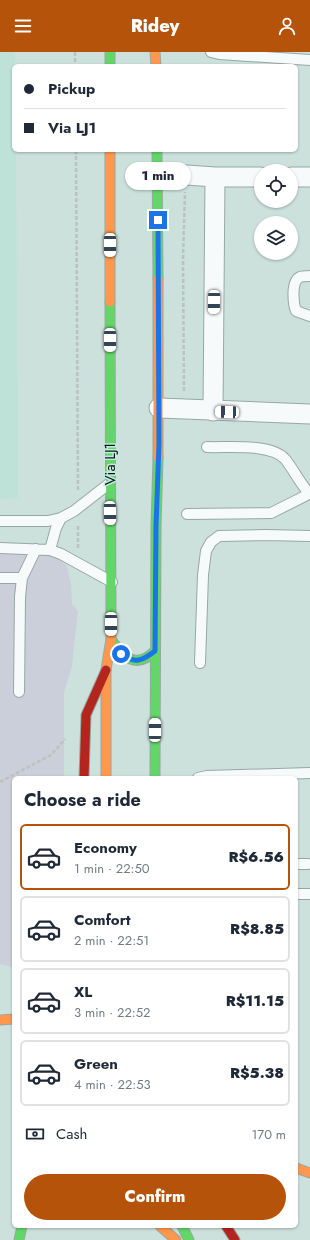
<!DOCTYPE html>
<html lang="en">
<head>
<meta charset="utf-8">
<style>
  :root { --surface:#fff; --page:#f2f2f3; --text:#1f2937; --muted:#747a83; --line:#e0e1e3; --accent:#b45309 }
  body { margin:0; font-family:Jost,sans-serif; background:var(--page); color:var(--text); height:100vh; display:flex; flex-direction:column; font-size:15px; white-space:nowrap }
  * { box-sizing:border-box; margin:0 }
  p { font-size:13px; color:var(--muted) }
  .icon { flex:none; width:22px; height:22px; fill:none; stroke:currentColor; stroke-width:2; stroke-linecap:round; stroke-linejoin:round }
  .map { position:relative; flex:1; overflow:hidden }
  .drawer { position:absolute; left:12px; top:724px; width:286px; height:452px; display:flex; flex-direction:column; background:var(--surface); border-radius:6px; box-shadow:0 1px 3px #0004 }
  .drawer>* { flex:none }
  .banner { position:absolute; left:12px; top:12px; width:286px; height:88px; border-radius:6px; box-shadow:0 1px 3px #0004; display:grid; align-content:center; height:88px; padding:0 12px; background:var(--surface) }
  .buttons { position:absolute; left:254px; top:112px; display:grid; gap:8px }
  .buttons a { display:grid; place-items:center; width:44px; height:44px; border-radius:50%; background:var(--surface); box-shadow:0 1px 3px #0004; font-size:20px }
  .end { position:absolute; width:18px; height:18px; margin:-9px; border:5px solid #1a73e8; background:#fff; box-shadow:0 0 0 2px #fff }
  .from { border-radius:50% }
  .bubble { position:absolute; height:28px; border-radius:14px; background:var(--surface); box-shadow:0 1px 3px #0004; font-size:13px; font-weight:800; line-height:28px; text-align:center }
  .car { position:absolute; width:12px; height:24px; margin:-12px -6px; border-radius:5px; box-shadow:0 0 3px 1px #0007; background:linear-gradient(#fff 24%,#345 0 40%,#fff 0 76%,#345 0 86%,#fff 0) }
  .banner b { display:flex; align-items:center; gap:14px; height:38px; font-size:15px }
  .banner b+b { border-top:1px solid var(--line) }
  .banner i { width:10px; height:10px; background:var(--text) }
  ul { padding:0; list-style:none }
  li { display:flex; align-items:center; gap:12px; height:66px; margin:0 8px 6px; padding:0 4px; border:2px solid var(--line); border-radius:6px }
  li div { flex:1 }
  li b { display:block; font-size:15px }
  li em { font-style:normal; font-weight:800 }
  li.current { border-color:var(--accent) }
  li>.icon { width:36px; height:36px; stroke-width:1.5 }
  h2 { padding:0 12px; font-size:18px; line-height:48px }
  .pay { display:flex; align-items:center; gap:10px; height:44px; padding:0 12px; font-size:15px }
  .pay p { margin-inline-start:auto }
  .action { display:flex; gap:8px; margin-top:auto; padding:8px 12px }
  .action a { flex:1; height:46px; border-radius:24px; background:var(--accent); color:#fff; font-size:16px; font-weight:800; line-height:46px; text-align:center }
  header { display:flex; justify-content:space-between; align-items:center; height:52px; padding:0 12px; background:var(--accent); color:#fff; font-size:18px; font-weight:800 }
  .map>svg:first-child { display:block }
  .built { fill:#bee2d8 }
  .green { fill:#cbcfda }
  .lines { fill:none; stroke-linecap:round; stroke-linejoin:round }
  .lane-casing { stroke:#97a8a3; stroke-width:12 }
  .street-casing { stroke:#97a8a3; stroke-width:21 }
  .fast-casing { stroke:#97a8a3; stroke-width:11 }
  .slow-casing { stroke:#97a8a3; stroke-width:11 }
  .jam-casing { stroke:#97a8a3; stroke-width:11 }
  .path { stroke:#bbc2c1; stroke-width:2.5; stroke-dasharray:4 2; stroke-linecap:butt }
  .lane { stroke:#f7fafa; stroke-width:10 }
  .street { stroke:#f7fafa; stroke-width:19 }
  .fast { stroke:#63d668; stroke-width:9 }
  .slow { stroke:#ff974d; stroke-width:9 }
  .jam { stroke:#b3261e; stroke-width:9 }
  .route { stroke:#1a73e8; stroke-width:5 }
  .labels { text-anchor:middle; stroke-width:3; stroke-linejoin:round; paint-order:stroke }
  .street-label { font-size:15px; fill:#071612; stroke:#c3eadf }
</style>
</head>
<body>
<header><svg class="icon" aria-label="menu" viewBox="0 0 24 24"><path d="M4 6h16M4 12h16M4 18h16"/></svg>Ridey<svg class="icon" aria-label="person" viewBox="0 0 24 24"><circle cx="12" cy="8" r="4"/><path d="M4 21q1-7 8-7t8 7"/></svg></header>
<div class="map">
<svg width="310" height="1188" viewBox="0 0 310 1188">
  <rect width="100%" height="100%" fill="#cce1db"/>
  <path class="built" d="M0,0H15L14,98H16L18,446L0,447Z"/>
  <path class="green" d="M0,492L53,502L67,514L71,532L72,553L78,559L72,614L64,641V726H14V916L0,912Z"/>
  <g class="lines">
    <g class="lane-casing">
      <path id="lane" d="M211,0L219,2L310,8
        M310,224C307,224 302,224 300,225C291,229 293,251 296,259L310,264
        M207,395C227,396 271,391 285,407C294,418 300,432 310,442
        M187,462L271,461L309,442
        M0,469H48L61,466L74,459L110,431
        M0,496L50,498L61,502L112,530
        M50,498L56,476L61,466
        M0,526H22
        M200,611L203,523L206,499L211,490L219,484L266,483L310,484
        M19,640L20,545L22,526L36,497
        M198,726L207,724L310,721
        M296,812H308
        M296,842H310"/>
    </g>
    <g class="street-casing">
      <path id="street" d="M158,121L215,125H261
        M291,125H310
        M159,356L310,362
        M213,359L215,125"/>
    </g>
    <g class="fast-casing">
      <path id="fast" d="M110,0V14
        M157,98L158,227
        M110,250L111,569
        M111,587C123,605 136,618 155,599
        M155,726L156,474L158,406
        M182,1174L189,1188
        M19,1188L22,1174"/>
    </g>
    <g class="slow-casing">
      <path id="slow" d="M155,0L156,14
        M110,98V250
        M158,227V406
        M106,726V618L111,587V569
        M0,968L14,967
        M296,1116L310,1121
        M160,1174L176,1188"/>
    </g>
    <g class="jam-casing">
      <path id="jam" d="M84,726L86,663L106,618
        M226,1174L235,1188"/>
    </g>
    <path class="path" d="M75,0V14
      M76,98L78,438
      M184,339L183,207L185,140
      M78,496V473
      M0,730L51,703L65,687"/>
    <use href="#lane" class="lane"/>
    <use href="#street" class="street"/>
    <use href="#fast" class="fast"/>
    <use href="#slow" class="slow"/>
    <use href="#jam" class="jam"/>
  </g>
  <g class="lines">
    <path class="route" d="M121,602C135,612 142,609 155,599L156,474L159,392L158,168"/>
  </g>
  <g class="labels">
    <g class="street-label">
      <text transform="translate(110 412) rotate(-90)" y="5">Via LJ1</text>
    </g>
  </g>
</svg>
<div class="buttons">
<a><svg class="icon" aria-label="locate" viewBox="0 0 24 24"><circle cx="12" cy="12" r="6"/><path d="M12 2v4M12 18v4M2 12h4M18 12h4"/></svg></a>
<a><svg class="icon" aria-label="layers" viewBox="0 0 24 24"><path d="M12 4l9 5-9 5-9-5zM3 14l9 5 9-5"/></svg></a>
</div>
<i class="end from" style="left:121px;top:602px"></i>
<i class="end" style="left:158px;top:168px"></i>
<div class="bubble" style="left:125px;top:110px;width:66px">1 min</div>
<i class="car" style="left:110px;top:193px;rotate:180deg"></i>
<i class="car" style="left:214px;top:250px;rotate:181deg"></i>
<i class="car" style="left:110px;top:288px;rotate:180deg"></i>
<i class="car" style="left:227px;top:360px;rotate:272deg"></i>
<i class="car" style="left:110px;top:461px;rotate:179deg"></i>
<i class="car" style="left:111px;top:572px;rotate:180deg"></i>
<i class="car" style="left:155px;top:678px;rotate:0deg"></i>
<div class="banner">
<b><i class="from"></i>Pickup</b>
<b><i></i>Via LJ1</b>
</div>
<section class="drawer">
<h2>Choose a ride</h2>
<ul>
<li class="current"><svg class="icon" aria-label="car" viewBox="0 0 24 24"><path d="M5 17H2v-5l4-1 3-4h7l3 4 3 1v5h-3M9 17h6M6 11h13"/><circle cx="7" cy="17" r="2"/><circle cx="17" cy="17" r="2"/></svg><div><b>Economy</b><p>1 min · 22:50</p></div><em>R$6.56</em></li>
<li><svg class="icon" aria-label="car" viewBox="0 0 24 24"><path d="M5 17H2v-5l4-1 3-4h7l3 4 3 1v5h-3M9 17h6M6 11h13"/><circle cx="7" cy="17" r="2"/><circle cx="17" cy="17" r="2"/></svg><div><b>Comfort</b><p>2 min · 22:51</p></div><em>R$8.85</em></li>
<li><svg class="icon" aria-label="car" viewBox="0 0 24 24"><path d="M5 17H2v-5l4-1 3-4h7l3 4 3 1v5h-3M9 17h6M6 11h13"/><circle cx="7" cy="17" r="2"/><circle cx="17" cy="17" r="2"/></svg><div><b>XL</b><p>3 min · 22:52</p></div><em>R$11.15</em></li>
<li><svg class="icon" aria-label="car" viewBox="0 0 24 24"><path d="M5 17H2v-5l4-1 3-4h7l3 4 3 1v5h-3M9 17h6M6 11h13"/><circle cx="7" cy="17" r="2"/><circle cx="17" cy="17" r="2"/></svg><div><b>Green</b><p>4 min · 22:53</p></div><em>R$5.38</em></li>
</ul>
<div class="pay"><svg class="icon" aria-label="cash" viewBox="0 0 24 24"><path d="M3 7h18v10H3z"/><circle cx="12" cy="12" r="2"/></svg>Cash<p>170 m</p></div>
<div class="action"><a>Confirm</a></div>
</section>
</div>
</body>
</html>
